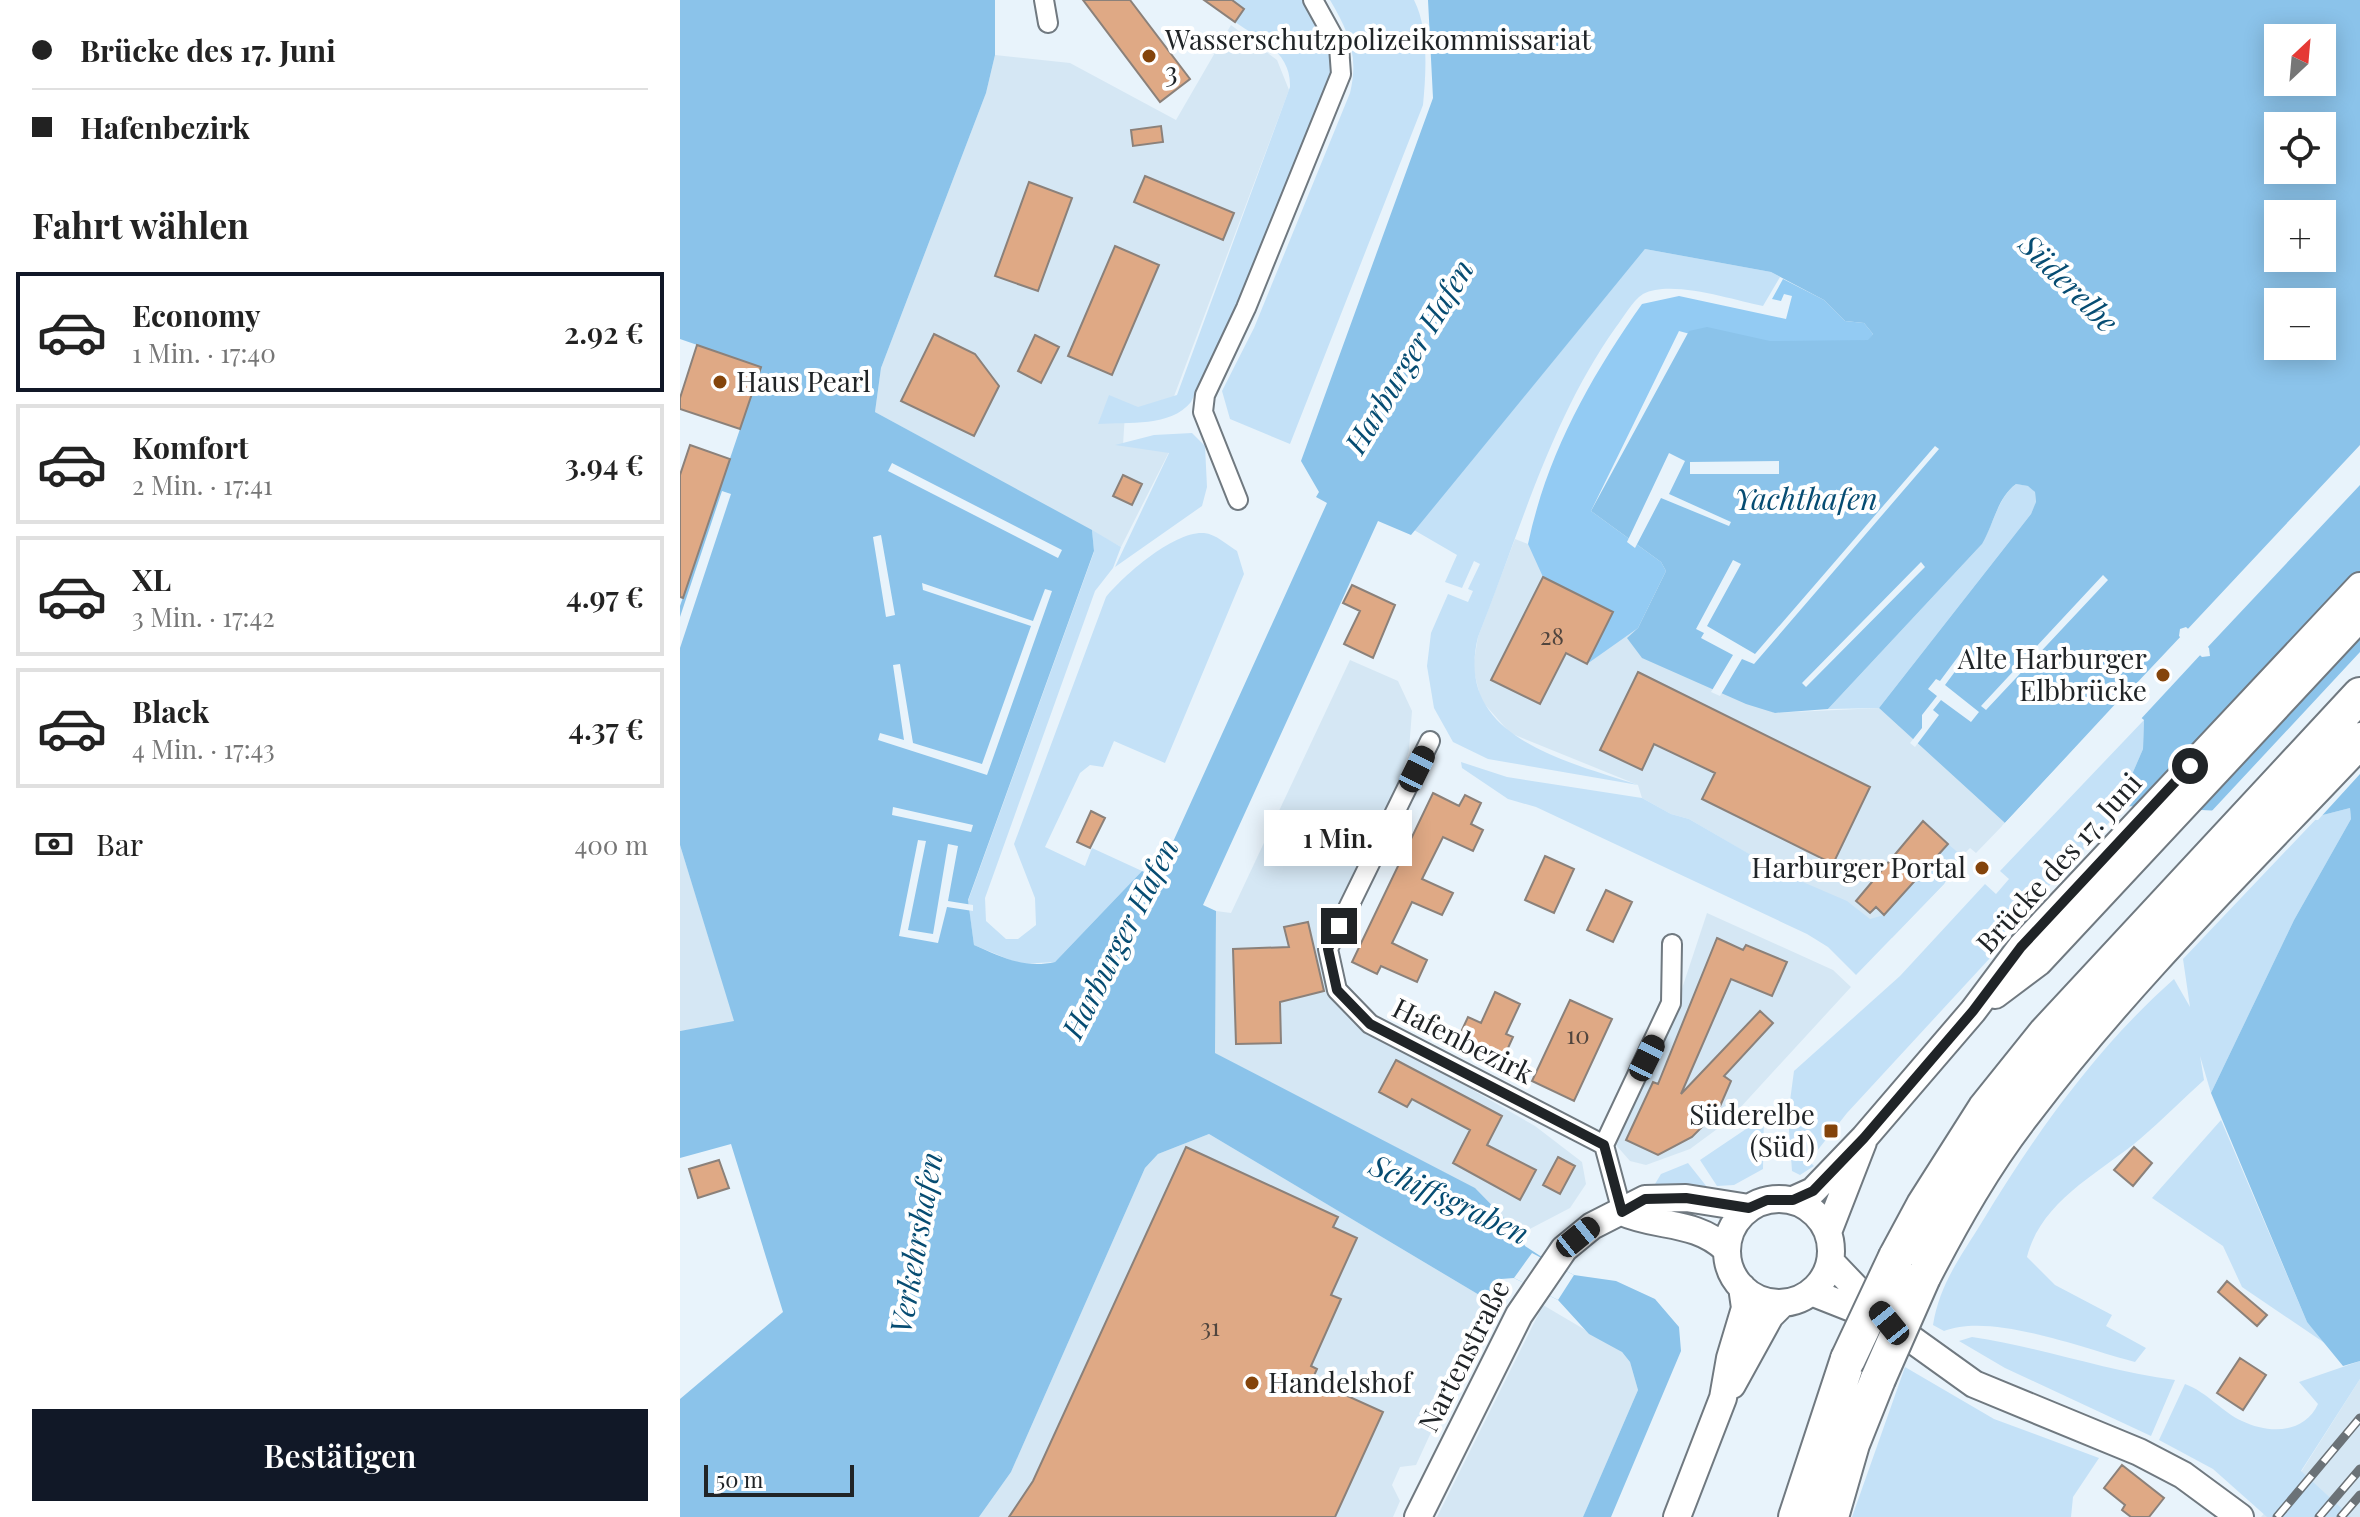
<!DOCTYPE html>
<html lang="de">
<head>
<meta charset="utf-8">
<style>
  :root { --surface:#fff; --page:#f6f6f6; --text:#222; --muted:#767676; --line:#e0e0e0; --accent:#111827 }
  body { margin:0; font-family:"Playfair Display",serif; background:var(--page); color:var(--text); height:100vh; display:flex; flex-direction:column; font-size:30px; white-space:nowrap }
  * { box-sizing:border-box; margin:0 }
  p { font-size:26px; color:var(--muted) }
  .icon { flex:none; width:44px; height:44px; fill:none; stroke:currentColor; stroke-width:2; stroke-linecap:round; stroke-linejoin:round }
  .map { position:relative; flex:1; overflow:hidden }
  .details { display:flex; flex-direction:column; background:var(--surface); width:680px }
  .details>* { flex:none }
  .banner { display:grid; align-content:center; height:176px; padding:0 32px; background:var(--surface) }
  .needle { width:52px; rotate:26deg }
  .controls { position:absolute; left:1584px; top:24px; display:grid; gap:16px }
  .controls a { display:grid; place-items:center; width:72px; height:72px; border-radius:0px; background:var(--surface); box-shadow:0 4px 20px #0003; font-size:40px }
  .scale { position:absolute; left:24px; bottom:20px; width:150px; box-sizing:border-box; padding-left:8px; border:4px solid #202427; border-top:0; font-size:22px; line-height:28px; white-space:nowrap; color:#202427; -webkit-text-stroke:6px #fff; paint-order:stroke }
  .end { position:absolute; width:36px; height:36px; margin:-18px; border:10px solid #202427; background:#fff; box-shadow:0 0 0 4px #fff }
  .from { border-radius:50% }
  .bubble { position:absolute; height:56px; border-radius:0px; background:var(--surface); box-shadow:0 4px 20px #0003; font-size:26px; font-weight:600; line-height:56px; text-align:center }
  .car { position:absolute; width:24px; height:48px; margin:-24px -12px; border-radius:10px; box-shadow:0 0 6px 2px #0007; background:linear-gradient(#222 24%,#8ab4d8 0 40%,#222 0 76%,#8ab4d8 0 86%,#222 0) }
  .banner b { display:flex; align-items:center; gap:28px; height:76px; font-size:30px }
  .banner b+b { border-top:2px solid var(--line) }
  .banner i { width:20px; height:20px; background:var(--text) }
  ul { padding:0; list-style:none }
  li { display:flex; align-items:center; gap:24px; height:120px; margin:0 16px 12px; padding:0 16px; border:4px solid var(--line); border-radius:0px }
  li div { flex:1 }
  li b { display:block; font-size:30px }
  li em { font-style:normal; font-weight:600 }
  li.current { border-color:var(--accent) }
  li>.icon { width:72px; height:72px; stroke-width:1.5 }
  h2 { padding:0 32px; font-size:36px; line-height:96px }
  .pay { display:flex; align-items:center; gap:20px; height:88px; padding:0 32px; font-size:30px }
  .pay p { margin-inline-start:auto }
  .primary-button { display:flex; gap:16px; margin-top:auto; padding:16px 32px }
  .primary-button a { flex:1; height:92px; border-radius:0px; background:var(--accent); color:#fff; font-size:32px; font-weight:600; line-height:92px; text-align:center }
  main { display:flex; flex:1; min-height:0 }
  .map>svg:first-child { display:block }
  .built { fill:#d5e7f4 }
  .green { fill:#c4e1f7 }
  .forest { fill:#93cbf3 }
  .water { fill:#8bc3ea; fill-rule:evenodd }
  .pier { fill:#e8f3fb }
  .building { fill:#dfa985; stroke:#8b817a; stroke-width:2 }
  .lines { fill:none; stroke-linecap:round; stroke-linejoin:round }
  .street-casing { stroke:#707980; stroke-width:22 }
  .secondary-casing { stroke:#707980; stroke-width:30 }
  .highway-casing { stroke:#707980; stroke-width:38 }
  .street { stroke:#fff; stroke-width:18 }
  .secondary { stroke:#fff; stroke-width:26 }
  .highway { stroke:#fff; stroke-width:34 }
  .rail-casing { stroke:#6b7277; stroke-width:9 }
  .rail { stroke:#fff; stroke-width:6; stroke-dasharray:18; stroke-linecap:butt }
  .highway-bridge-casing { stroke:#707980; stroke-width:38; stroke-linecap:butt }
  .highway-bridge { stroke:#fff; stroke-width:34 }
  .route { stroke:#202427; stroke-width:10 }
  .poi-dot { fill:#84440b; stroke:#fff; stroke-width:3 }
  .labels { text-anchor:middle; stroke-width:8; stroke-linejoin:round; paint-order:stroke }
  .number-label { font-size:24px; fill:#50453e }
  .poi-label { font-size:28px; fill:#202427; stroke:#fff; text-anchor:start }
  .street-label { font-size:28px; fill:#202427; stroke:#fff }
  .water-label { font-size:30px; font-style:italic; fill:#064c72; stroke:#fff }
</style>
</head>
<body>
<main>
<section class="details">
<div class="banner">
<b><i class="from"></i>Brücke des 17. Juni</b>
<b><i></i>Hafenbezirk</b>
</div>
<h2>Fahrt wählen</h2>
<ul>
<li class="current"><svg class="icon" aria-label="car" viewBox="0 0 24 24"><path d="M5 17H2v-5l4-1 3-4h7l3 4 3 1v5h-3M9 17h6M6 11h13"/><circle cx="7" cy="17" r="2"/><circle cx="17" cy="17" r="2"/></svg><div><b>Economy</b><p>1 Min. · 17:40</p></div><em>2.92 €</em></li>
<li><svg class="icon" aria-label="car" viewBox="0 0 24 24"><path d="M5 17H2v-5l4-1 3-4h7l3 4 3 1v5h-3M9 17h6M6 11h13"/><circle cx="7" cy="17" r="2"/><circle cx="17" cy="17" r="2"/></svg><div><b>Komfort</b><p>2 Min. · 17:41</p></div><em>3.94 €</em></li>
<li><svg class="icon" aria-label="car" viewBox="0 0 24 24"><path d="M5 17H2v-5l4-1 3-4h7l3 4 3 1v5h-3M9 17h6M6 11h13"/><circle cx="7" cy="17" r="2"/><circle cx="17" cy="17" r="2"/></svg><div><b>XL</b><p>3 Min. · 17:42</p></div><em>4.97 €</em></li>
<li><svg class="icon" aria-label="car" viewBox="0 0 24 24"><path d="M5 17H2v-5l4-1 3-4h7l3 4 3 1v5h-3M9 17h6M6 11h13"/><circle cx="7" cy="17" r="2"/><circle cx="17" cy="17" r="2"/></svg><div><b>Black</b><p>4 Min. · 17:43</p></div><em>4.37 €</em></li>
</ul>
<div class="pay"><svg class="icon" aria-label="cash" viewBox="0 0 24 24"><path d="M3 7h18v10H3z"/><circle cx="12" cy="12" r="2"/></svg>Bar<p>400 m</p></div>
<div class="primary-button"><a>Bestätigen</a></div>
</section>
<div class="map">
<svg width="1680" height="1517" viewBox="0 0 1680 1517">
  <rect width="100%" height="100%" fill="#e8f3fb"/>
  <path class="built" d="M551,25L597,60L609,90L493,399L445,414L443,445L489,452L441,547L195,412L201,368L306,93L315,55L390,63L496,120Z
    M835,539L848,544L958,628L963,658L1095,713L1199,708L1325,823L1296,853L1290,848L1282,856L1264,884L1212,938L1009,819L991,814L962,798L958,785L830,733L801,700L793,667L798,637Z
    M670,660L718,681L732,711L729,750L718,788L643,939L650,996L694,1033L855,1126L902,1162L906,1184L890,1208L840,1234L794,1188L534,1053L536,911L551,913Z
    M0,845L55,1022L0,1031Z
    M1027,913L1153,970L1171,987L1048,1121L1010,1149L966,1165L950,1161L936,1145L986,1037Z
    M529,1134L811,1302L736,1465L720,1467L712,1485L720,1501L713,1517H299L331,1472L465,1168L478,1154Z
    M863,1305L941,1351L950,1362L958,1390L903,1517H757Z
    M1680,1379V1517H1581L1621,1472Z"/>
  <path class="green" d="M552,0H623L649,46L651,77L560,299L511,402C491,427 448,422 418,424L429,395L458,407L497,395L610,87C611,52 581,40 555,22L564,9Z
    M650,0H734C749,29 746,74 743,105L610,444L550,419L542,391L574,328L670,93C679,56 669,32 650,0Z
    M965,249L1091,272L1100,277L1083,306C1053,300 991,279 963,294C952,301 944,317 936,327C870,420 840,532 798,637C773,737 886,761 958,785L808,759L773,742L754,708L747,666L751,633L768,594L788,602L793,591L788,589L800,564L794,561L782,588L765,582L777,555L734,530Z
    M512,433L525,446L527,487L522,506L435,567L489,453L435,445L474,435Z
    M1336,484L1349,486L1355,492L1356,503L1351,514L1199,708L1148,709L1301,545C1314,524 1318,497 1336,484Z
    M412,530L441,547L433,568L415,591L305,898L306,921L326,939H338L356,925L355,898L334,844L426,597C444,575 494,531 524,533C536,534 547,545 557,551L564,574L485,763L434,741L423,767L410,765L400,773L365,847L405,866L412,848L462,871L375,962L340,964L294,945L288,901L414,552Z
    M1464,720L1463,749L1450,779L1445,806L1324,933L1322,945L1167,1113L1129,1161L1134,1166L1120,1175L1112,1171L1108,1116L1114,1071L1220,976L1305,884L1316,894L1329,879L1320,871Z
    M781,762L827,777L962,798L991,814L1009,819L1102,873L1167,901L1190,919L1204,915L1268,844L1282,856L1264,884L1176,975L1148,947L1127,934L856,807L828,799L782,768Z
    M1670,808L1671,819L1614,920L1531,1093L1520,1056L1524,1080C1503,1099 1482,1120 1460,1139C1418,1174 1361,1201 1347,1257L1375,1285L1432,1315L1426,1326L1466,1348L1455,1362C1404,1349 1312,1312 1264,1331L1253,1325C1260,1283 1280,1258 1302,1222C1355,1134 1417,1047 1494,979L1510,1007L1503,959L1639,816Z
    M1084,1111L1083,1169L1054,1185L1037,1186L1020,1160L1066,1129Z
    M1541,1120L1627,1322L1649,1346L1562,1287L1543,1246L1472,1198Z
    M1008,1163L1027,1187L1026,1191L972,1189L981,1174Z
    M1292,1337C1360,1347 1426,1371 1495,1380L1471,1436L1325,1368L1279,1341Z
    M1680,1361V1379L1621,1471L1671,1517H1587L1533,1469L1479,1440L1505,1384C1527,1392 1542,1412 1562,1421C1589,1434 1624,1434 1638,1404L1619,1382Z
    M1225,1367L1314,1419L1419,1458L1393,1497L1391,1517H1172Z"/>
  <path class="forest" d="M1103,279L1144,300L1165,321L1184,323L1193,334L1189,340L1076,352L999,331L911,511L981,562L986,571L958,628L907,664L933,612L863,577L848,544C867,454 910,378 962,304L999,296L1106,319L1112,296L1104,294L1101,301L1092,299Z"/>
  <path class="water" d="M0,0H315V55L306,93L201,368L195,412L412,530L414,551L288,900L294,945C322,957 344,969 375,962L462,871L477,877L647,503L636,497L639,492L621,461L753,98L748,0H1680V1361L1663,1366L1627,1322L1531,1093L1614,920L1671,819L1670,808L1639,816L1445,806L1450,779L1463,749L1464,720L1439,700L1325,823L1199,708L1351,514L1356,502L1355,492L1348,486L1336,484C1317,498 1314,524 1302,544L1148,709L1095,713L1066,704L962,658L947,638L958,628L986,571L981,562L911,511L1009,331L1027,327L1090,341L1188,340L1193,334L1184,323L1165,321L1144,300L1091,272L965,249L731,535L698,521L523,905L536,911L535,1053L795,1188L840,1234L845,1246L871,1263L894,1275L936,1281L975,1299L999,1327L1001,1351L931,1517H903L958,1390L950,1362L942,1352L909,1334L878,1300L834,1278L821,1279L811,1302L529,1134L478,1154L465,1168L331,1472L299,1517H0V1399L103,1312L51,1144L0,1158V1031L54,1021L0,845V606L81,367L0,339ZM1598,38H1642V82H1598ZM1598,126H1642V170H1598ZM1598,214H1642V258H1598ZM1598,302H1642V346H1598ZM1506,627L1529,648L1530,656L1522,657L1499,636L1500,629Z"/>
  <path class="pier" d="M1680,445V485L1525,650L1505,632Z
    M1255,446L1259,449L1074,664L1062,659L1040,696L1031,692L1053,655L1021,638L1024,633L1016,629L1053,560L1061,564L1027,626L1075,654Z
    M989,453L1005,461L989,494L1051,522L1049,526L981,498L955,548L947,542Z
    M1099,461V474H1010V462Z
    M212,463L382,550L378,558L208,471Z
    M42,491L51,494L0,648V617Z
    M201,535L215,615L206,617L193,537Z
    M1241,562L1245,567L1126,687L1122,683Z
    M1423,575L1428,580L1306,710L1301,706Z
    M242,583L353,621L365,589L372,591L307,775L198,740L200,733L224,740L213,665L220,664L233,743L302,764L351,626L243,590Z
    M1503,634L1523,652L1459,721L1440,705L1327,826H1322Z
    M1286,646L1291,650L1265,685L1299,712L1291,722L1261,700L1253,710L1259,715L1235,747L1230,743L1242,728V715L1257,696L1248,689L1256,679L1260,681Z
    M1680,652V774L1638,820L1529,814Z
    M213,807L293,825L291,832L212,815Z
    M238,840L246,841L228,930L253,934L268,844L278,846L268,901L293,905V911L267,907L258,943L219,936Z
    M852,1253L894,1275L878,1300L834,1278Z"/>
  <path class="building" d="M403,0H450L510,79L480,102Z
    M524,0H552L564,9L555,22Z
    M481,126L483,142L453,146L451,130Z
    M465,176L554,213L543,240L454,202Z
    M349,182L392,198L358,291L315,276Z
    M435,246L479,265L432,375L388,356Z
    M254,334L295,354L319,386L294,436L221,401Z
    M355,335L379,347L361,383L338,371Z
    M17,345L81,367L60,429L0,409V398Z
    M10,445L50,459L3,598L0,597V475Z
    M443,475L462,484L452,505L433,496Z
    M863,577L933,612L907,664L886,653L860,704L811,680Z
    M672,585L715,605L693,658L664,644L680,611L663,603Z
    M958,672L1190,787L1153,864L1022,799L1035,773L974,744L962,770L920,750Z
    M753,793L779,806L785,795L801,803L791,824L803,830L793,851L763,837L742,879L773,893L762,915L732,902L712,943L747,960L737,982L701,966L697,974L672,962Z
    M411,811L425,818L410,848L397,842Z
    M1243,821L1268,844L1204,915L1196,907L1190,913L1176,901Z
    M865,856L894,869L874,913L845,900Z
    M926,890L952,902L933,942L907,930Z
    M628,922L644,991L600,1002L601,1043L556,1044L553,949L609,947L604,927Z
    M1037,938L1063,950L1066,945L1107,962L1092,996L1051,979L1001,1094L1080,1011L1093,1023L1044,1076L1051,1081L1038,1111L1012,1137L978,1155L946,1140L973,1082L978,1084Z
    M815,992L840,1004L826,1034L833,1037L819,1068L774,1047L788,1017L801,1023Z
    M890,1000L932,1019L894,1101L852,1081Z
    M716,1060L822,1116L807,1145L856,1170L840,1200L773,1163L790,1130L732,1099L727,1107L699,1092Z
    M506,1147L658,1217L653,1227L677,1238L651,1295L661,1299L631,1366L637,1369L632,1380L703,1412L655,1517H329L353,1481Z
    M1454,1147L1472,1163L1453,1186L1434,1170Z
    M878,1157L895,1166L880,1194L863,1185Z
    M39,1160L49,1188L18,1198L9,1169Z
    M1547,1281L1587,1315L1577,1326L1538,1292Z
    M1560,1358L1586,1375L1563,1410L1537,1393Z
    M1442,1465L1484,1498L1469,1517H1451L1442,1510L1445,1505L1424,1488Z"/>
  <g class="lines">
    <g class="street-casing">
      <path id="street" d="M364,0L368,23
        M558,500L523,412L525,395L566,308L661,74L659,47L633,0
        M750,741L648,949L657,990L690,1024L924,1145
        M942,1212L924,1145L991,1003L992,944"/>
    </g>
    <g class="secondary-casing">
      <path id="secondary" d="M1315,995L1359,962L1680,618
        M1047 1251a52 52 0 1 1 104 0a52 52 0 1 1-104 0Z
        M1113,1200L1133,1191L1184,1138L1293,1011L1341,947L1680,586
        M942,1212C978,1228 1015,1220 1046,1249
        M1148,1232L1183,1142
        M1150,1261L1209,1323L1294,1384L1459,1452L1503,1475L1560,1517
        M1131,1292L1202,1320
        M1052,1385L1090,1316L1103,1303
        M738,1517L839,1315L884,1249L912,1226L965,1199L1006,1198L1069,1208
        M997,1517L1043,1398L1050,1358L1065,1308L1062,1287"/>
    </g>
    <g class="highway-casing">
      <path id="highway" d="M1216,1257L1244,1205L1305,1109L1366,1033L1680,695
        M1243,1277C1273,1219 1305,1162 1345,1111C1446,978 1566,861 1680,740
        M1116,1517L1168,1359
        M1151,1517L1172,1444L1198,1379"/>
    </g>
    <use href="#street" class="street"/>
    <use href="#secondary" class="secondary"/>
    <use href="#highway" class="highway"/>
    <g class="rail-casing">
      <path id="rail" d="M1597,1517L1680,1418
        M1639,1517L1680,1469
        M1661,1517L1680,1495"/>
    </g>
    <use href="#rail" class="rail"/>
    <g class="highway-bridge-casing">
      <path id="highway-bridge" d="M1168,1359L1216,1257
        M1198,1379L1243,1277"/>
    </g>
    <use href="#highway-bridge" class="highway-bridge"/>
  </g>
  <g class="lines">
    <path class="route" d="M659,926L648,949L657,990L690,1024L924,1145L942,1212L965,1199L1006,1198L1069,1208L1087,1200H1113L1133,1191L1184,1138L1293,1011L1341,947L1510,766"/>
  </g>
  <g class="poi-dot">
    <circle cx="469" cy="56" r="8"/>
    <circle cx="40" cy="382" r="8"/>
    <circle cx="1483" cy="675" r="8"/>
    <circle cx="1302" cy="868" r="8"/>
    <rect x="1143" y="1123" width="16" height="16" rx="4"/>
    <circle cx="572" cy="1383" r="8"/>
  </g>
  <g class="labels">
    <g class="number-label">
      <text x="872" y="645">28</text>
      <text x="898" y="1044">10</text>
      <text x="530" y="1336">31</text>
    </g>
    <g class="poi-label">
      <text x="485" y="50">Wasserschutzpolizeikommissariat<tspan x="485" dy="32">3</tspan></text>
      <text x="56" y="392">Haus Pearl</text>
      <text x="1467" y="669" text-anchor="end">Alte Harburger<tspan x="1467" dy="32">Elbbrücke</tspan></text>
      <text x="1286" y="878" text-anchor="end">Harburger Portal</text>
      <text x="1135" y="1125" text-anchor="end">Süderelbe<tspan x="1135" dy="32">(Süd)</tspan></text>
      <text x="588" y="1393">Handelshof</text>
    </g>
    <g class="street-label">
      <text transform="translate(1379 863) rotate(-48)" y="10">Brücke des 17. Juni</text>
      <text transform="translate(783 1041) rotate(27)" y="10">Hafenbezirk</text>
      <text transform="translate(784 1356) rotate(-63)" y="10">Nartenstraße</text>
    </g>
    <g class="water-label">
      <text transform="translate(1388 284) rotate(45)" y="10">Süderelbe</text>
      <text transform="translate(730 357) rotate(-59)" y="10">Harburger Hafen</text>
      <text x="1126" y="510">Yachthafen</text>
      <text transform="translate(441 939) rotate(-63)" y="10">Harburger Hafen</text>
      <text transform="translate(769 1200) rotate(25)" y="10">Schiffsgraben</text>
      <text transform="translate(237 1243) rotate(-80)" y="10">Verkehrshafen</text>
    </g>
  </g>
</svg>
<div class="controls">
<a><svg class="needle" viewBox="-14 -14 28 28"><path d="M0-13l5 13h-10z" fill="#e53935"/><path d="M0 13l5-13h-10z" fill="#767676"/></svg></a>
<a><svg class="icon" aria-label="locate" viewBox="0 0 24 24"><circle cx="12" cy="12" r="6"/><path d="M12 2v4M12 18v4M2 12h4M18 12h4"/></svg></a>
<a>+</a>
<a>−</a>
</div>
<div class="scale">50 m</div>
<i class="end from" style="left:1510px;top:766px"></i>
<i class="end" style="left:659px;top:926px"></i>
<div class="bubble" style="left:584px;top:810px;width:148px">1 Min.</div>
<i class="car" style="left:737px;top:769px;rotate:26deg"></i>
<i class="car" style="left:967px;top:1058px;rotate:26deg"></i>
<i class="car" style="left:898px;top:1237px;rotate:51deg"></i>
<i class="car" style="left:1209px;top:1323px;rotate:321deg"></i>
</div>
</main>
</body>
</html>
